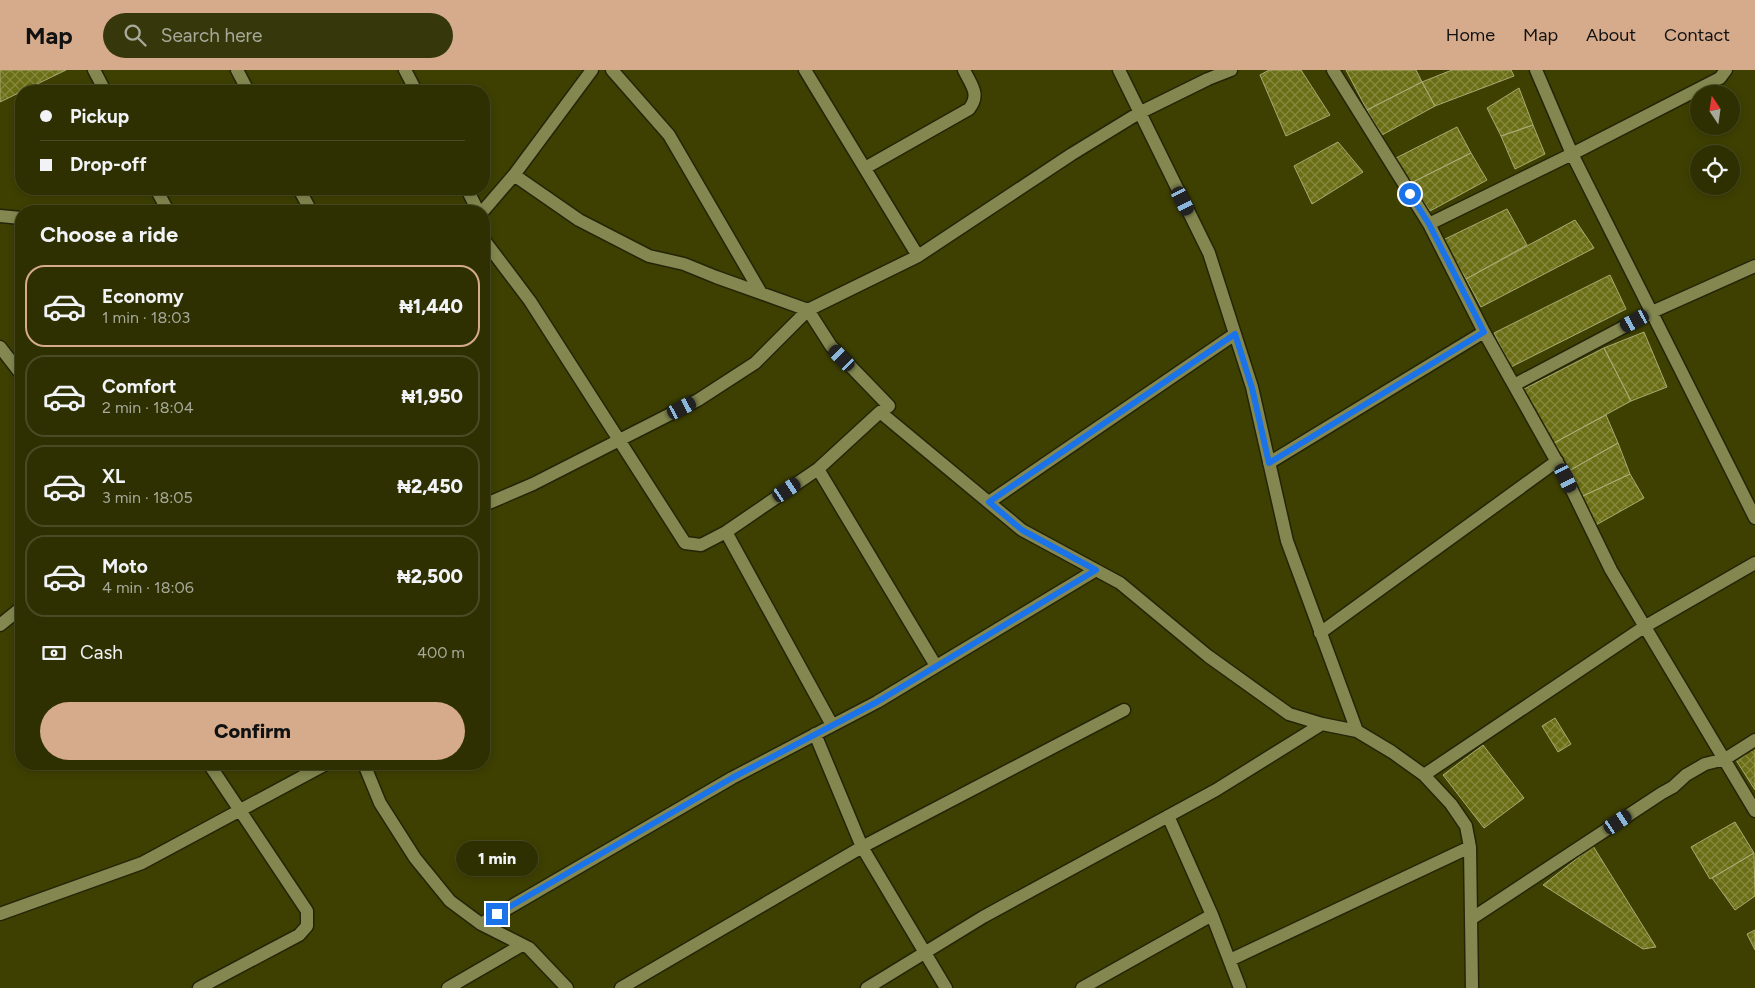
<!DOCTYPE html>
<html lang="en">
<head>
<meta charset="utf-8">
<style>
  :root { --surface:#2e3002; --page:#36380c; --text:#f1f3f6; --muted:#a7a999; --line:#494b24; --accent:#d6ab8b }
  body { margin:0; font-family:Figtree,sans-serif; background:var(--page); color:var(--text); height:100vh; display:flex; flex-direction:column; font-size:19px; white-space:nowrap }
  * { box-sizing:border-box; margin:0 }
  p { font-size:16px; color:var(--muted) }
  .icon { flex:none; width:28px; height:28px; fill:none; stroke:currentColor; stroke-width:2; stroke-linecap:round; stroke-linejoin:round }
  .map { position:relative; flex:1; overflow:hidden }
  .details { position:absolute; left:15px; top:135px; width:475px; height:565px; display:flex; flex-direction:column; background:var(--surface); border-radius:20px; box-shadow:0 2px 8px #0003,0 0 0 1px var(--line) }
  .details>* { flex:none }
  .top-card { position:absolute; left:15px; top:15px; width:475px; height:110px; border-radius:20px; box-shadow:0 2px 8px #0003,0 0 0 1px var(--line); display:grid; align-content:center; height:110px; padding:0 25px; background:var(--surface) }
  .needle { width:32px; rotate:347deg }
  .controls { position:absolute; left:1690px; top:15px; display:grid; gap:10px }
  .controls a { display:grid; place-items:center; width:50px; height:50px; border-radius:50%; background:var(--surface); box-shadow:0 2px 8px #0003,0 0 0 1px var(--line); font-size:25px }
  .end { position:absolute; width:22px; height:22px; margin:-11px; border:6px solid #1a73e8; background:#fff; box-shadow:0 0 0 2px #fff }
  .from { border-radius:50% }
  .bubble { position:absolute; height:35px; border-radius:18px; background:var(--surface); box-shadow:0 2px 8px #0003,0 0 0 1px var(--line); font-size:16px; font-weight:800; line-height:35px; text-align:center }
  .car { position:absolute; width:15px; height:30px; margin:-15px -8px; border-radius:6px; box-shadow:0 0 4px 1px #0007; background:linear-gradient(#222 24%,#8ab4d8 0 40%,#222 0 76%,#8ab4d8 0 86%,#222 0) }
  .top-card b { display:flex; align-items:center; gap:18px; height:48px; font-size:19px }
  .top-card b+b { border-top:1px solid var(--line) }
  .top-card i { width:12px; height:12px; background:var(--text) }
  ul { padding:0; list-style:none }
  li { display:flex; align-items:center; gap:15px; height:82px; margin:0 10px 8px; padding:0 15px; border:2px solid var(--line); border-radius:20px }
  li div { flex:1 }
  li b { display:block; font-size:19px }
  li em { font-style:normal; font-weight:800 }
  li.active { border-color:var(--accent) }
  li>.icon { width:45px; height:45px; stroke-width:1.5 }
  h2 { padding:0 25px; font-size:22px; line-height:60px }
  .pay { display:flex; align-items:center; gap:12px; height:55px; padding:0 25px; font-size:19px }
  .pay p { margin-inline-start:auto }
  .button { display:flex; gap:10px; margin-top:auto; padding:10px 25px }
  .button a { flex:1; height:58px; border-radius:30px; background:var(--accent); color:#111; font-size:20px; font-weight:800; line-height:58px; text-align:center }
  header { display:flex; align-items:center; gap:30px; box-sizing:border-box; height:70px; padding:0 25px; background:var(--accent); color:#111 }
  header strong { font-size:24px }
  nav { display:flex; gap:28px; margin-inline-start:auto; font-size:18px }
  .search { width:350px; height:45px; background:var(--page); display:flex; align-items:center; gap:12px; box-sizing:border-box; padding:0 18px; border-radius:28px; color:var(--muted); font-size:19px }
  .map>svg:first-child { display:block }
  .building { fill:url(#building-cross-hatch); stroke:#a7ab72 }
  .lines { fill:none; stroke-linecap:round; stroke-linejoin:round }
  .minor-casing { stroke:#242508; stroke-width:15 }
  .minor { stroke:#848850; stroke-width:12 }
  .route { stroke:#1a73e8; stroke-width:6 }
</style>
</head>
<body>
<header>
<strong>Map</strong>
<div class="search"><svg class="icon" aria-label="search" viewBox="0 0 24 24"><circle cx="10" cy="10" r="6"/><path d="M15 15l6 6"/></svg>Search here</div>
<nav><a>Home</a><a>Map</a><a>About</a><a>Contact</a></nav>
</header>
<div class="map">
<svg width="1755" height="918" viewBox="0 0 1755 918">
  <defs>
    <pattern id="building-cross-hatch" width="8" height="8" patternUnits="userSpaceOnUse" patternTransform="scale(1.25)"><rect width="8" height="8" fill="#6b6e14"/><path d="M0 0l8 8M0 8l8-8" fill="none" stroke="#86893f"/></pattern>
  </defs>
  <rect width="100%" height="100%" fill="#3e4002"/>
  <path class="building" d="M0,0H66L0,32Z
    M1269,0H1301L1330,45L1286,66L1260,5Z
    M1346,0H1416L1422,12L1367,40Z
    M1452,0H1511L1514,6L1435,36L1422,12Z
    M1422,12L1435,36L1382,65L1367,40Z
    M1519,18L1533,55L1501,66L1487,38Z
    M1533,55L1545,84L1515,99L1501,66Z
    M1457,57L1471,83L1411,113L1396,88Z
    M1338,72L1363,102L1312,134L1294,96Z
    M1471,83L1487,110L1430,141L1411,113Z
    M1507,139L1527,175L1466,209L1443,170Z
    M1575,150L1594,178L1481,237L1466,209Z
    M1610,205L1626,239L1511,297L1494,263Z
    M1644,262L1667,317L1631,331L1604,278Z
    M1604,278L1631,331L1552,374L1522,320Z
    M1606,345L1618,373L1567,402L1552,374Z
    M1618,373L1630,404L1581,427L1567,402Z
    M1630,404L1644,428L1596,455L1581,427Z
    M1555,648L1571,674L1558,682L1542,656Z
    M1483,675L1524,728L1484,758L1443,705Z
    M1755,677V720L1736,690Z
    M1735,752L1754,783L1710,809L1691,777Z
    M1593,776L1656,877L1643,879L1543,815Z
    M1754,783L1755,826L1735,840L1712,808Z
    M1755,860V880L1747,864Z"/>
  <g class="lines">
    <g class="minor-casing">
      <path id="minor" d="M94,0L105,21
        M237,0L248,21
        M405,0L416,21
        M612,0L669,65L761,223
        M805,0L918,186
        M1119,0L1209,183L1252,317L1287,471L1357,661
        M1333,0L1429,154L1484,262L1566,408L1611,500L1755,741
        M1536,0L1572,84L1755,448
        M865,98L969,39C981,24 971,15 964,0
        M514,105L579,150L649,186L684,194L716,207L808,240L831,276L889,336L880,342L1022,460L1120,513L1208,586L1289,644L1322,654L1357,661L1392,682L1424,705L1451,734L1466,756L1470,777L1472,918
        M156,119L168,141
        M299,119L311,141
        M467,119L478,141
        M483,141L514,105L592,0
        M0,146L21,148
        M1429,154L1572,84L1720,8L1726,0
        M484,170L530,231L685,473L701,475L726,462L818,399L880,342
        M0,277L21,304
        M1514,315L1652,242L1755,196
        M1269,393L1484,262
        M818,399L936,596
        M989,432L1235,264
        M484,435L533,414L698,330L755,293L808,240L918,186L1072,84L1139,43L1208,9L1231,0
        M726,462L832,655
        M0,555L21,538
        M1320,563L1557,391
        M815,664L862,777L946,918
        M364,694L380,733L415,788L450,831L481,854L529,878L567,918
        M1424,705L1644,557L1755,493
        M1168,746L1212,845L1240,918
        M0,844L142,793L326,694
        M1471,849L1662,723L1673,717L1686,705L1705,694L1725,689L1755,670
        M481,854L732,708L877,632L1096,500
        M1230,890L1470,777
        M199,918L299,865L307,856V841L209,694
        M448,918L522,875
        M621,918L862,777L1124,640
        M867,918L983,847L1216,720L1322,654
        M1082,918L1212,845"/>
    </g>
    <use href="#minor" class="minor"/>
  </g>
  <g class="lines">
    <path class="route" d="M497,844L732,708L877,632L1096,500L1022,460L989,432L1235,264L1252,318L1269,393L1484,262L1429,154L1410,124"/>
  </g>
</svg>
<div class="controls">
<a><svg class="needle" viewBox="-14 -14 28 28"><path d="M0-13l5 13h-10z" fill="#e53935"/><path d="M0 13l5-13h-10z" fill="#a7a999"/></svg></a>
<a><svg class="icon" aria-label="locate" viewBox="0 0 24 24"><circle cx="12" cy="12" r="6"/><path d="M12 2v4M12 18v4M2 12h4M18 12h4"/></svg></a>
</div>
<i class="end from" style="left:1410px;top:124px"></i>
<i class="end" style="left:497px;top:844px"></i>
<div class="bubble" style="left:456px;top:771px;width:82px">1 min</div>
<i class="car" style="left:1183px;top:131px;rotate:153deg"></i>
<i class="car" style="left:1635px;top:251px;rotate:242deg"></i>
<i class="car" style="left:842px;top:288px;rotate:316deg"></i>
<i class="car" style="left:682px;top:338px;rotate:63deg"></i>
<i class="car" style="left:1566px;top:408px;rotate:154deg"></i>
<i class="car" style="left:787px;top:420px;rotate:56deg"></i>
<i class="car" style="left:1618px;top:752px;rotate:56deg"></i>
<div class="top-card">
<b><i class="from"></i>Pickup</b>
<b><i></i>Drop-off</b>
</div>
<section class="details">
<h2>Choose a ride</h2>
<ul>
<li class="active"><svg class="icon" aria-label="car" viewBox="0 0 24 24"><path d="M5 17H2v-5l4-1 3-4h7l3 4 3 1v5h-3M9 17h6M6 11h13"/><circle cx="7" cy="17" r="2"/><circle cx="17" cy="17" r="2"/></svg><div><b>Economy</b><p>1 min · 18:03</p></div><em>₦1,440</em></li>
<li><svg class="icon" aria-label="car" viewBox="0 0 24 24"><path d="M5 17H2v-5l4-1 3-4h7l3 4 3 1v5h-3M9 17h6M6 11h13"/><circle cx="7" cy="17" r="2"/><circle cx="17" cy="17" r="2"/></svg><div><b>Comfort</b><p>2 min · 18:04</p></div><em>₦1,950</em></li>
<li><svg class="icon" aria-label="car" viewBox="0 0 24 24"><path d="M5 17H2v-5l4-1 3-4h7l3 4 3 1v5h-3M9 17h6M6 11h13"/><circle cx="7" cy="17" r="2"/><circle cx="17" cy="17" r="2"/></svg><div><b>XL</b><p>3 min · 18:05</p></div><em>₦2,450</em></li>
<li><svg class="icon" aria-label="car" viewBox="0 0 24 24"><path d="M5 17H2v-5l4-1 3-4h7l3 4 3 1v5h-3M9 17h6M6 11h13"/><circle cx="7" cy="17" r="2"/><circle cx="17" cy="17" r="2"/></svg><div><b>Moto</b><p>4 min · 18:06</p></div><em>₦2,500</em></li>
</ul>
<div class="pay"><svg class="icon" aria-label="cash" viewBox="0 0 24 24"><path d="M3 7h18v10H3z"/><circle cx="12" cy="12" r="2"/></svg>Cash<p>400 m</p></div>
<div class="button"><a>Confirm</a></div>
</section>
</div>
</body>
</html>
